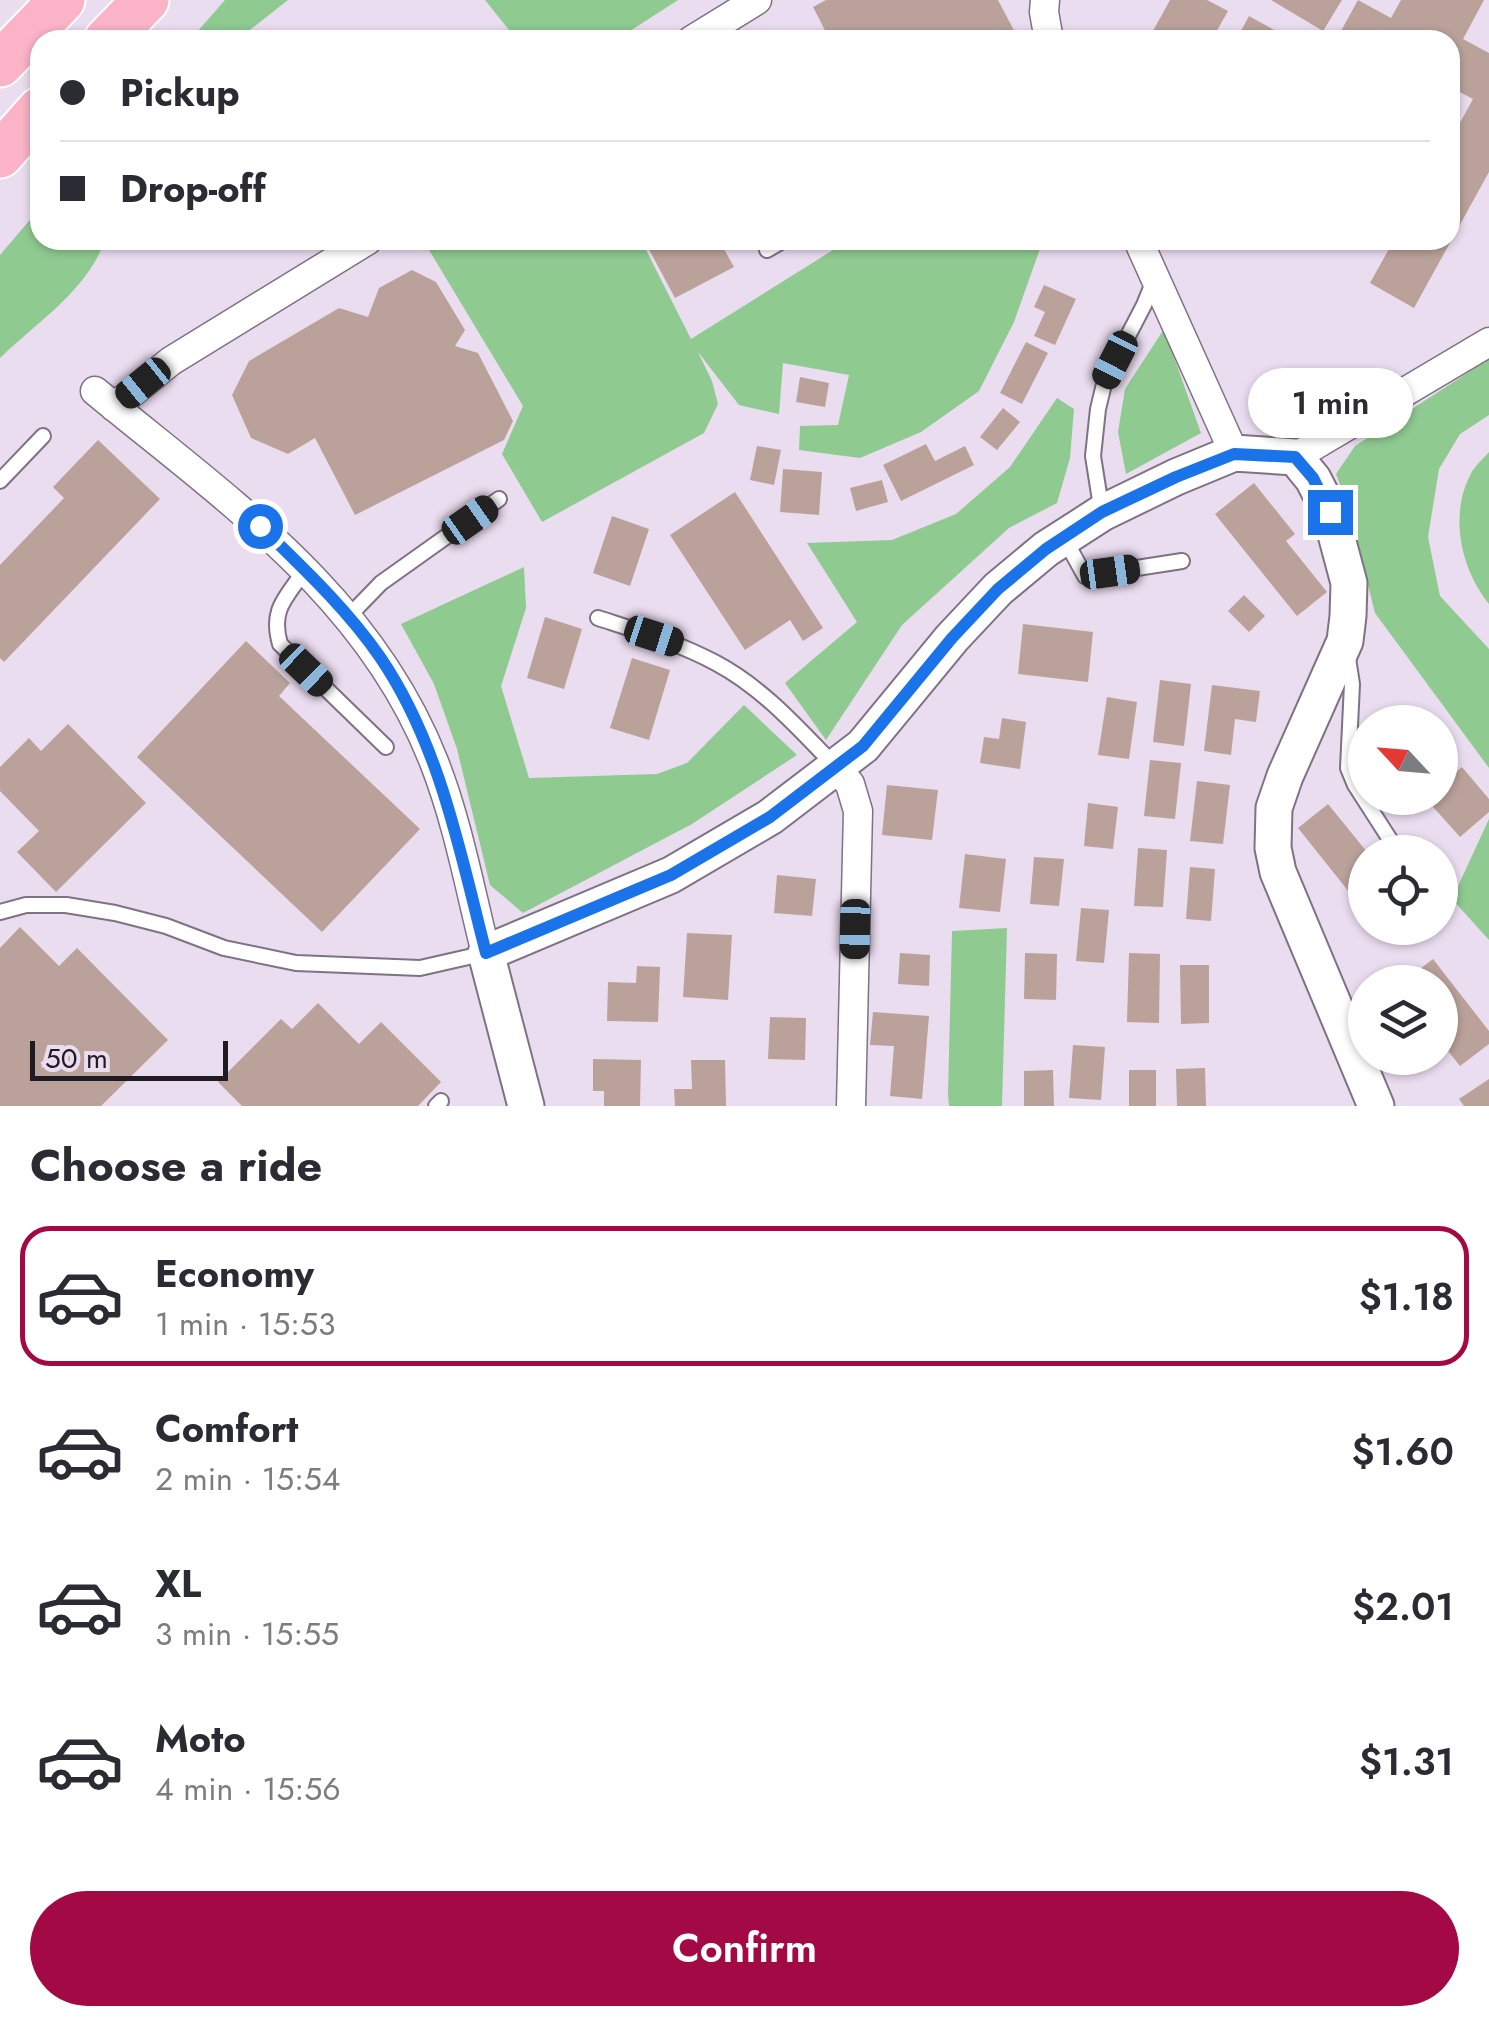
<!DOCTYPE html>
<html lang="en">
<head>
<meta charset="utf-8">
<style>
  :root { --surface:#fff; --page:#f7f7f7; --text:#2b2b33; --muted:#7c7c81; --line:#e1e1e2; --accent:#a30944 }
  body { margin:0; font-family:Jost,sans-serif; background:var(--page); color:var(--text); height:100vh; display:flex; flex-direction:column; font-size:38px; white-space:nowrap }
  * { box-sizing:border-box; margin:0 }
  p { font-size:32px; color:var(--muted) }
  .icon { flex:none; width:55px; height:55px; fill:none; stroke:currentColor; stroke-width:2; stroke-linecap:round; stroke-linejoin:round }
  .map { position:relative; height:1106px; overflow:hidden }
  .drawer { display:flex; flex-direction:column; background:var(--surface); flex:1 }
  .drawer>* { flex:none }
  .banner { position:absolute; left:30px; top:30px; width:1430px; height:220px; border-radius:30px; box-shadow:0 2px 8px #0004; display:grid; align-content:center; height:220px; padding:0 30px; background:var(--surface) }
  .needle { width:65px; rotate:296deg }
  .controls { position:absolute; left:1348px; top:705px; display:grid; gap:20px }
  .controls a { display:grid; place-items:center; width:110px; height:110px; border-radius:50%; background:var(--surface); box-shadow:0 2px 8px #0004; font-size:50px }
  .scale { position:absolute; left:30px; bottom:25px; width:198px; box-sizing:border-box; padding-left:10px; border:5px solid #201b22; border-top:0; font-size:28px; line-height:35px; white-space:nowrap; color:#201b22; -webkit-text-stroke:8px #ebddf0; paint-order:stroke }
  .end { position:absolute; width:45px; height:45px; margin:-22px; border:12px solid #1a73e8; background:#fff; box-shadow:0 0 0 5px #fff }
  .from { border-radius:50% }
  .bubble { position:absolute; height:70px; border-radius:35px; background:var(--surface); box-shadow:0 2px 8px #0004; font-size:32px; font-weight:600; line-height:70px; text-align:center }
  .car { position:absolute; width:30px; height:60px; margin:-30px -15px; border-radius:12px; box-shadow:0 0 8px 2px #0007; background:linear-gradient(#222 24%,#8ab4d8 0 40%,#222 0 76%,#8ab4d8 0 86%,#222 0) }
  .banner b { display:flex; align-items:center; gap:35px; height:95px; font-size:38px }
  .banner b+b { border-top:2px solid var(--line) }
  .banner i { width:25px; height:25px; background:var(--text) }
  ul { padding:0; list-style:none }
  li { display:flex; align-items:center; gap:30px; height:140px; margin:0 20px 15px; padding:0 10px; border:5px solid transparent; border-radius:30px }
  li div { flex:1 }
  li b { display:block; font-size:38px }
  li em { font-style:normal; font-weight:600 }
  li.current { border-color:var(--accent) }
  li>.icon { width:90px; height:90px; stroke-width:1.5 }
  h2 { padding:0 30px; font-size:45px; line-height:120px }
  .cta { display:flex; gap:20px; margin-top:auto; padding:20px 30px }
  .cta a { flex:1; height:115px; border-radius:60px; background:var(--accent); color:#fff; font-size:40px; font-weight:600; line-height:115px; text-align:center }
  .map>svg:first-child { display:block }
  .green { fill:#8fca91 }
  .building { fill:#baa29b }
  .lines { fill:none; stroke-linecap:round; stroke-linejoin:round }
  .service-casing { stroke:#7e7283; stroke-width:18 }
  .minor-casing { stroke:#7e7283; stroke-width:31 }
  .tertiary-casing { stroke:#7e7283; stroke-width:39 }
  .primary-casing { stroke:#fff; stroke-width:49 }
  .service { stroke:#fff; stroke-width:14 }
  .minor { stroke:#fff; stroke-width:28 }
  .tertiary { stroke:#fff; stroke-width:35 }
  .primary { stroke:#fab3c7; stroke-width:45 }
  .route { stroke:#1a73e8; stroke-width:12 }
</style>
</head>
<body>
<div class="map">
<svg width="1489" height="1106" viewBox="0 0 1489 1106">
  <rect width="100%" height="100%" fill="#ebddf0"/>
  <path class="green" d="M225,0H288L237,40H190Z
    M485,0H678L616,40H517Z
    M40,208V240H105C87,291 37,322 0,358V255Z
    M423,240H641L691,339L849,240H1037L1041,246L1014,322L979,391L921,432L860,458L799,450L800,426L838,425L849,375L783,363L779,414L739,405L698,352L712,381L718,404L704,433L542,522L502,454L523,406Z
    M1164,329L1201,433L1126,474L1118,432L1125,389Z
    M1489,359V415L1460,434L1439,469L1428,537L1440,596L1489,649V768L1375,613L1348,505L1336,474L1355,446Z
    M1057,398L1074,409L1070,458L1057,503L1009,528L902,625L826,740L785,683L857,622L807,543L892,540L956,514L1010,467Z
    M1489,452V604C1460,568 1448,512 1473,470C1477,464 1484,458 1489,452Z
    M524,567L526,608L501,686L529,778L657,774L687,763L744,705L797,755L692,824L523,913L490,885L457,749L434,684L401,624Z
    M1489,819V940L1452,899Z
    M1007,928L1002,1106H949L948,1095L952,931Z"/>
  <path class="building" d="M826,0H998L1019,40H830L813,7Z
    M1170,0H1207L1228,11L1215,34L1226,40H1148Z
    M1271,0H1342L1323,31Z
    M1358,0L1391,18L1401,0H1484L1463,39L1489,53V172L1414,308L1370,283L1394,240H1450V141L1473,99L1450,87V40H1336Z
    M1249,16L1292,40H1236Z
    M644,240H719L734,267L675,298Z
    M412,270L436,282L465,330L455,346L478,353L513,421L504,440L355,515L315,438L288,454L251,438L232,395L249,361L339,308L368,317L379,288Z
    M1044,285L1076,299L1055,345L1034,336L1045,312L1034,307Z
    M1026,342L1048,353L1022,404L1000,393Z
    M800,377L829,383L825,407L796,402Z
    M1003,408L1020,422L997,450L980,437Z
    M98,440L160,499L4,662L0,658V565L64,498L53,487Z
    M926,444L935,461L965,446L974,465L901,501L883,465Z
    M757,446L781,450L774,485L750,480Z
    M783,469L822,472L819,515L780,512Z
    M882,480L888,502L856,511L850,488Z
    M1254,483L1295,534L1286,541L1327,592L1297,616L1215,514Z
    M735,492L823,628L803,641L790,620L745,650L670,535Z
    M612,516L649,529L630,586L593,573Z
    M1244,595L1265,616L1249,632L1228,611Z
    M545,617L582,629L564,689L527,678Z
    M1023,624L1093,632L1088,682L1018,674Z
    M246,641L290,683L279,696L420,829L322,932L137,757Z
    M632,658L670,670L649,740L610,728Z
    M1160,680L1191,684L1184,746L1153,742Z
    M1212,685L1260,691L1256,722L1235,719L1231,755L1204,751Z
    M1107,697L1137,702L1129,759L1098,755Z
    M1401,707L1410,719L1419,711L1429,722H1382Z
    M1002,718L1026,722L1020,769L980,763L984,737L999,739Z
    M68,724L146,803L56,892L17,852L39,831L0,791V767L29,738L41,751Z
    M1150,760L1181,763L1175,819L1144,816Z
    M1462,767L1489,799V812L1460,837L1425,798H1440V774L1445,781Z
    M1197,781L1230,785L1223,844L1190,841Z
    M887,785L938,790L932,840L882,835Z
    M1088,803L1118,807L1113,849L1084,846Z
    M1328,804L1367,852H1365V912L1298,828Z
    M1138,848L1167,850L1163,907L1134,906Z
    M965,854L1006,859L1000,912L959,908Z
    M1034,857L1064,859L1059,906L1030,904Z
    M1190,867L1215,869L1211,921L1186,919Z
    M777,875L816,879L812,916L774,913Z
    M1081,908L1109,910L1104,963L1076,961Z
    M20,927L59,966L77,948L168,1040L101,1106H0V948Z
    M1378,928H1412L1391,944Z
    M687,933L732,935L728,1000L683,997Z
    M900,953L930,955L929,986L898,984Z
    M1025,953L1057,954L1056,1000L1024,999Z
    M1129,953L1160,954L1159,1023L1127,1022Z
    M1433,959L1489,1031V1044L1460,1066L1440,1041V982H1403Z
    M1180,965H1209V1023L1181,1024Z
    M637,966L660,967L658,1022L607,1021L608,982L636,983Z
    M318,1003L359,1044L381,1022L441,1082L418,1106H242L218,1082L281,1019L292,1029Z
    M873,1012L929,1016L922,1099L890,1096L894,1046L870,1045Z
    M770,1017L806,1018L805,1060L768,1059Z
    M1073,1045L1105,1047L1101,1100L1069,1098Z
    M593,1059L641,1060L640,1106H604V1091H593Z
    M691,1060H725L726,1106H675L674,1089H692Z
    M1205,1068L1206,1106H1177L1176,1069Z
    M1053,1070L1054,1106H1024V1071Z
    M1129,1070H1156V1106H1129Z
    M1489,1079V1106H1464L1459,1099Z"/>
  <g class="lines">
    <g class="service-casing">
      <path id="service" d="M767,250L784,240
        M0,481L43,436
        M1102,513L1093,456L1098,409L1105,380L1144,305L1155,278
        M1064,538L1085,576L1182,561
        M305,570C286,598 270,609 280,644L386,747
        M349,616L381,583L499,499
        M598,618C638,631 679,643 716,663C763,688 798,728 835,766
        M1348,658L1352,684L1348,768L1355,785L1398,852
        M0,912L26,905H66L115,913L166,926L224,948L296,963L420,968L486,953
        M436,1106L441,1101"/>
    </g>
    <g class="minor-casing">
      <path id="minor" d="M1045,0L1044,12L1049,40
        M692,40L757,0
        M1138,240L1234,453
        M95,391C227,500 369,596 434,762C458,823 470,890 486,953
        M114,407L171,361L368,240
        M1295,457L1489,342
        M835,766L850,784L858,811L851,1106"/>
    </g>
    <g class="tertiary-casing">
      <path id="tertiary" d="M526,1106L486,953L671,875L770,817L863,746L952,638L998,589L1046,549L1102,513L1176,477L1234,453L1295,457L1313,479L1330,512L1349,583L1348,616L1345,641L1285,776L1274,808L1273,848L1278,872L1376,1106"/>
    </g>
    <g class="primary-casing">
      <path id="primary" d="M107,40L146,0
        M0,64L62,0
        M0,155L40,110"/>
    </g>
    <use href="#service" class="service"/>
    <use href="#minor" class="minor"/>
    <use href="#tertiary" class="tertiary"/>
    <use href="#primary" class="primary"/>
  </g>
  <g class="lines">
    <path class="route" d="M260,526C302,567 346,608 380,657C440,745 460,852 486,953L671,875L770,817L863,746L952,638L998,589L1046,549L1102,512L1176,477L1234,454L1295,457L1313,478L1330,512"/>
  </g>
</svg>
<div class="controls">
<a><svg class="needle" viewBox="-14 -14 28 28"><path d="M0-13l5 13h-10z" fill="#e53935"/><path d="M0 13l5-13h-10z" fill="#7c7c81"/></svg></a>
<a><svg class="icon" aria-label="locate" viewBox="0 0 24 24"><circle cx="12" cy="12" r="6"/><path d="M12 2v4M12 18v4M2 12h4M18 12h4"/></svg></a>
<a><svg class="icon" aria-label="layers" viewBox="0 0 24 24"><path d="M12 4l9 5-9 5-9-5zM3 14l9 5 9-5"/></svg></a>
</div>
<div class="scale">50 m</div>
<i class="end from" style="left:260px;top:526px"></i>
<i class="end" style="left:1330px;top:512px"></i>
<div class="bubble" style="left:1248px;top:368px;width:165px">1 min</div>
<i class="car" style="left:1115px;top:360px;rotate:207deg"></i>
<i class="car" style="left:143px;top:383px;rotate:231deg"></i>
<i class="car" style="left:470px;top:520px;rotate:55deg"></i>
<i class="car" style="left:1110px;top:572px;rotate:82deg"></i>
<i class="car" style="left:654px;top:636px;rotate:108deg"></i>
<i class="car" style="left:306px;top:670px;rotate:134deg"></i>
<i class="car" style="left:855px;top:929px;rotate:181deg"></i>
<div class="banner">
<b><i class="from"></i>Pickup</b>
<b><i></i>Drop-off</b>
</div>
</div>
<section class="drawer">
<h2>Choose a ride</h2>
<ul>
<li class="current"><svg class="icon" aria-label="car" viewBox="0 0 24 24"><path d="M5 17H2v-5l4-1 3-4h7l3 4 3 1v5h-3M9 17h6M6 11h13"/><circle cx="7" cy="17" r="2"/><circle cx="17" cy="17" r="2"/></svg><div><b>Economy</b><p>1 min · 15:53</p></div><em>$1.18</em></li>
<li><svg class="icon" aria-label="car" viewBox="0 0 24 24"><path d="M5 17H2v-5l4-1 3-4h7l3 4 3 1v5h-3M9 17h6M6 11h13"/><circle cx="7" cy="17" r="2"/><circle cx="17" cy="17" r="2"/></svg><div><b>Comfort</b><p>2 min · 15:54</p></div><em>$1.60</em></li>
<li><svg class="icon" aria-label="car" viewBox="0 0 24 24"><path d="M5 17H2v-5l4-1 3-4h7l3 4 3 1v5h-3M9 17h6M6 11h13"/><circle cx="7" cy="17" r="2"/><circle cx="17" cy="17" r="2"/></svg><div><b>XL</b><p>3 min · 15:55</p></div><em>$2.01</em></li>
<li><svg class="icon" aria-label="car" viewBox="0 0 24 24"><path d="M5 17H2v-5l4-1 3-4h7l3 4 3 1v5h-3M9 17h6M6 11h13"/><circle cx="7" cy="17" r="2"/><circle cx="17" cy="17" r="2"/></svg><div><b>Moto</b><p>4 min · 15:56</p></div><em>$1.31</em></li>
</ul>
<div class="cta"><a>Confirm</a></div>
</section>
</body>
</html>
